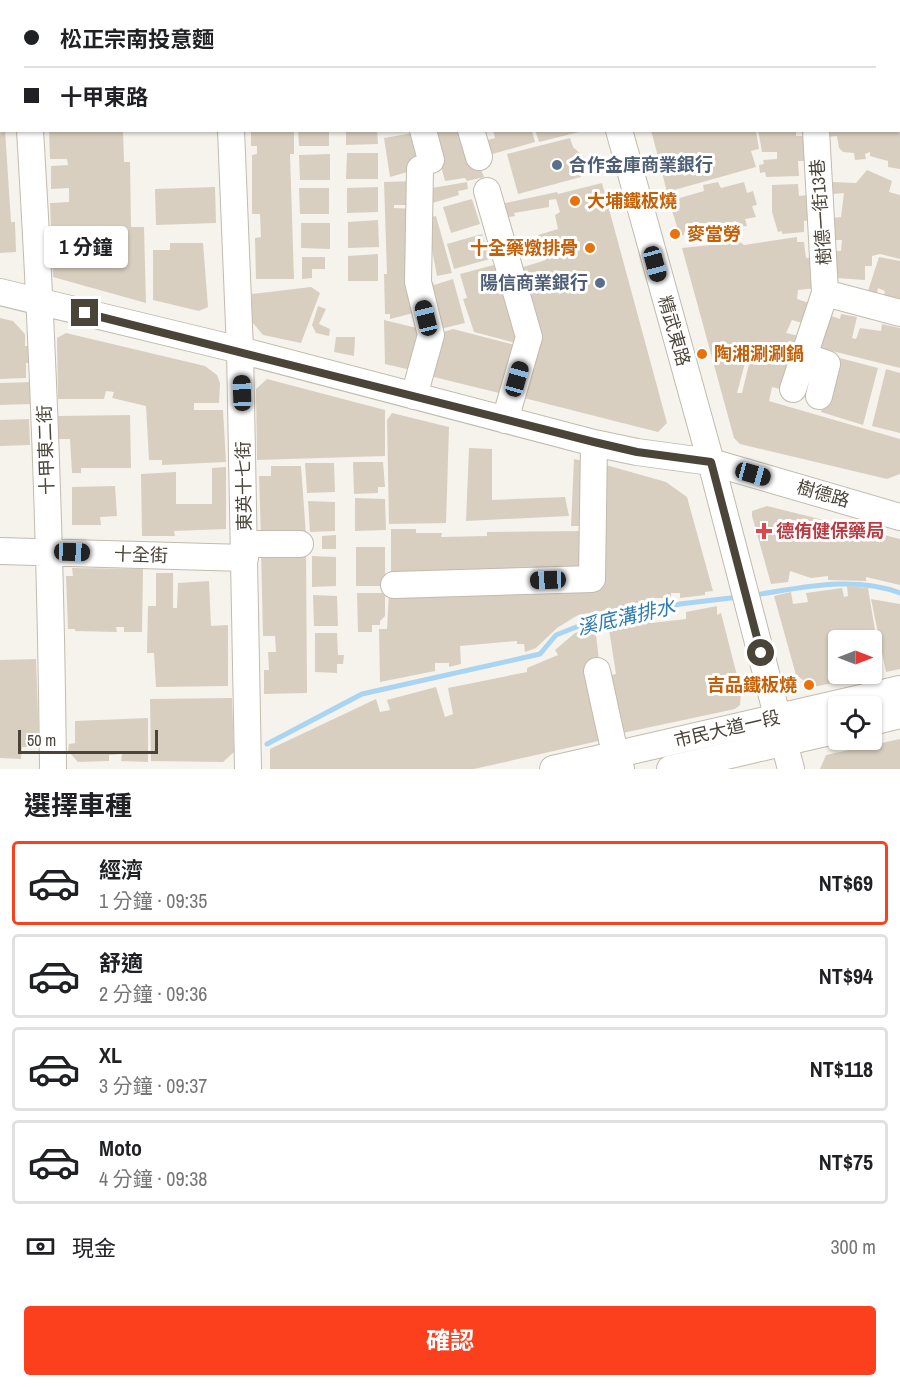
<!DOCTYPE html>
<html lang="zh-TW">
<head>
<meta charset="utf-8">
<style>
  :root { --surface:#fff; --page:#f6f6f6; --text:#202124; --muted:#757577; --line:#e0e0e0; --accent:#fc3f1d }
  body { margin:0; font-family:"Archivo Narrow","Noto Sans TC",sans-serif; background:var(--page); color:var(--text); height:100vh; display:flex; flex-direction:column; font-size:22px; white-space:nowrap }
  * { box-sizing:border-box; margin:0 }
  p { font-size:20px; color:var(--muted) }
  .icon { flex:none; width:33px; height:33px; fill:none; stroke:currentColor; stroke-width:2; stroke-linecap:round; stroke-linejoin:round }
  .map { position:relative; height:769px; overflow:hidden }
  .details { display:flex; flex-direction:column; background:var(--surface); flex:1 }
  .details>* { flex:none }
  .hud { position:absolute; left:0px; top:0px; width:900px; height:132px; box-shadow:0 2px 4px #0004; display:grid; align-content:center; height:132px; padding:0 24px; background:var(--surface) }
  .needle { width:39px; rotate:90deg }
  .fabs { position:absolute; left:828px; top:630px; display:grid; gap:12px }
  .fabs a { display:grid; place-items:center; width:54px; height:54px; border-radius:6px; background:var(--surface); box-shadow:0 2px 4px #0004; font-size:30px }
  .scale { position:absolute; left:18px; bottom:15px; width:140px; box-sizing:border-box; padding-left:6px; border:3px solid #4b4439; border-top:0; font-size:16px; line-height:21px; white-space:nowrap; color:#4b4439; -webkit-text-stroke:4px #fff; paint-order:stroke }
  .end { position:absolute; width:27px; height:27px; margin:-14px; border:8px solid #4b4439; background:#fff; box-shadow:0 0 0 3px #fff }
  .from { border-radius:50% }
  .bubble { position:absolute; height:42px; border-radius:6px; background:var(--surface); box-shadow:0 2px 4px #0004; font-size:20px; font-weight:700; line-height:42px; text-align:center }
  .car { position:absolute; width:18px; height:36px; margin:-18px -9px; border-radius:8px; box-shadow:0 0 4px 2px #0007; background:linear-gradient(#222 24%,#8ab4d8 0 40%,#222 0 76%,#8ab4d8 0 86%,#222 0) }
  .hud b { display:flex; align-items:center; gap:21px; height:57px; font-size:22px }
  .hud b+b { border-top:2px solid var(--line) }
  .hud i { width:15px; height:15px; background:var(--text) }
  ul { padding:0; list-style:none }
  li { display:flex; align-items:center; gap:18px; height:84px; margin:0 12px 9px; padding:0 12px; border:3px solid var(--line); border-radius:6px }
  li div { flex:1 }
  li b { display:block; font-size:22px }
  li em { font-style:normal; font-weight:700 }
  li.current { border-color:var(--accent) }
  li>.icon { width:54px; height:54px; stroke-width:1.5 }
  h2 { padding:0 24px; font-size:27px; line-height:72px }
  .pay { display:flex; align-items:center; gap:15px; height:66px; padding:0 24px; font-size:22px }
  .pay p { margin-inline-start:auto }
  .primary-button { display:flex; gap:12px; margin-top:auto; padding:12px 24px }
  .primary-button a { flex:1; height:69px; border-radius:6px; background:var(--accent); color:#fff; font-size:24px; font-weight:700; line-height:69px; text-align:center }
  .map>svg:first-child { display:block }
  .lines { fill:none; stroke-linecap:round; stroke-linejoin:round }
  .stream { stroke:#a9d4f2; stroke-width:5 }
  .building { fill:#d8cfc1; fill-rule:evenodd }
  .minor-casing { stroke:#c2bbae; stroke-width:28 }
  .minor { stroke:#fff; stroke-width:26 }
  .route { stroke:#4b4439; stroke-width:8 }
  .service-dot { fill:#5c6f8a; stroke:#fff; stroke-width:2 }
  .food-dot { fill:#e8710a; stroke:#fff; stroke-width:2 }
  .health-dot { fill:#e0444e; stroke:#fff; stroke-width:2 }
  .labels { text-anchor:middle; stroke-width:6; stroke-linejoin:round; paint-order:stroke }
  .service-label { font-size:18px; font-weight:bold; fill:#4e5e75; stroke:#fff; text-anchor:start }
  .food-label { font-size:18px; font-weight:bold; fill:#c56008; stroke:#fff; text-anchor:start }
  .street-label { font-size:18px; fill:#4b4439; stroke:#fff }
  .health-label { font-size:18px; font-weight:bold; fill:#be3a42; stroke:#fff; text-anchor:start }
  .water-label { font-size:20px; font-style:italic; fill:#2e7ab2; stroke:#fff }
</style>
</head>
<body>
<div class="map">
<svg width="900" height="769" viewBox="0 0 900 769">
  <rect width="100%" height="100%" fill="#f6f3ec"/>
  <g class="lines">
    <path class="stream" d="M754,595C801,588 854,575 900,593
      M267,744L362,694L540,654L556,635L589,622L680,604L739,597"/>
  </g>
  <path class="building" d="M0,130H5L11,222H15L16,252L0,253Z
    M49,130H123L124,162H130L131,227H144L146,303L53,277L50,203L69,202V188L51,189V166L68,165L67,159H50Z
    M251,130H294V154H290L294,279H256L255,238L261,237L260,214H252V155L257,154V146H251Z
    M298,130H329V146H299Z
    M346,130H377L378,144L346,145Z
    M431,130H465L484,177L467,181L465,178L445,181Z
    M493,130L532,131L535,142L489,155L484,141L495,138Z
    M535,130H583V131L539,142Z
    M651,130L756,131L759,149L751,151L756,167L667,192Z
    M758,130H796V136H804L806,161H798L799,176L766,177L765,172L760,173L759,165L764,164L763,160L777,159V152H762Z
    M827,130H900V169L888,167V161L870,156V152L865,154L866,159L855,160L854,153L843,152L839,148L837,136L827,137Z
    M413,133L421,168L390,177L384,138Z
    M570,138L573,147L584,157L585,162L580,171L581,177L518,194L507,154Z
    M347,153H378V179H346Z
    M330,154V180H300L299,155Z
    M867,170L892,181L889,192L900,195V259L880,254L872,256V266H865V280L836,278L835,251H841L842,240H834L832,218L841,217L844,193L833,194V182L856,183Z
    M415,181V205H394V208L415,209L411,261H405L417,312L390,319V314H385L384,274H387L384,182Z
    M467,182L468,189L458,191L459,195L426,205V189Z
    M718,182L721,188L744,182L747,193L753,191L757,205L752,206L756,217L745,219L747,226L738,227L736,221L680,236L669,201L704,191L703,185Z
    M602,183L667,423L658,432L520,397V268L546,260L538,235L558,229L555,215L560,212L556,199L549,200V207L514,213L515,216L499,219L496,205L557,192L558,194Z
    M798,184L799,196L808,195L811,220L804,221V232L782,234V231L778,232L772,212V185Z
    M215,187L216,223L156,225L155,189Z
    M378,187V212L347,213V188Z
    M299,188H329V214H300Z
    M472,199L480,224L451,233L443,207Z
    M436,216L452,273L437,276L426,218Z
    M378,220L379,247L348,248V222Z
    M301,223H330V249L301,248Z
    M482,234L490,259L454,269L447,244Z
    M797,237V242H804L806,258L814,257L816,288L798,290L797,299L809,303L802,323L792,320L786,333L799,336L787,391L772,387L769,401L900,439V474L887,479L740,444L734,438L682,248L740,242L744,245ZM745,363L749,364L742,393H737Z
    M170,243H203L208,307L199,311L153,300V250H170Z
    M378,254V281H348V256Z
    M302,257H325V269H312V278L302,279Z
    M879,257L900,261V305L883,300L885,291L878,288L876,298L867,294Z
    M501,263L518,336L516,343L474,332L463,299L467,298L460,274Z
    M453,279L465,323L440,329L426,284L433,282L434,285Z
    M311,287L320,293L301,343L263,335L252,322V294Z
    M318,306L326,309L319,324L330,329L329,336L316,333L312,325Z
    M826,314L840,319L841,314L857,317L852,338L856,339L860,328L881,331L882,324L900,328V368L812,346Z
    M0,318L13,321L25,334V346H30L31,363H26V378L0,379Z
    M384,320L421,329L411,370L385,364Z
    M453,329L515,345L503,394L430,376L440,333Z
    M66,333L205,366L217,375L220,383L219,403H194V410H223L226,462L162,465V460H149L146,406L112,398L114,392L106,391L104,399H58L57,338Z
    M336,337H355L354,356L334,352Z
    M836,357L878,368L863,425L821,412Z
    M886,369L900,373V433L872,426Z
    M267,379L385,410V456L257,460L256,389Z
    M32,382V404L0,405V383Z
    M392,413L449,427L446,523L389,524L387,420Z
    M130,415L131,468H81V473H72L70,439H59L58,416Z
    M29,419L30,445L0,446V420Z
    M469,448L492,449V500L565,497L569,516L466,521Z
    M574,459L587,462L585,526H571Z
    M353,462H383L385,487H378V493L354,494Z
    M305,463H334L335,492L307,493Z
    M606,465L666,482L687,497L713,591L705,592V595L680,598V593H671V598H646V603L578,615L557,628L536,648L525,652L524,644H517V641L460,646L461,664L449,667V663H435V671L380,682L379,629H387L389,592L592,584Z
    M271,466H301L306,535L261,537L259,476H271Z
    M226,467V529L174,531L175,536H142L141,474L176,472V504H212V468Z
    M115,486L117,516L100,517L101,525H72V487Z
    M355,498L385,499L386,530L355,531Z
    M308,501L335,502V531L310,532Z
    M767,506L900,539V585L866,577V581L828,580V576L811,578L790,571L788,582L771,584L752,516V511Z
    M391,529H416V533H442L441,537L487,536V532L580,531V572L391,578Z
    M336,535V549H322V536Z
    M356,547H385V586H356Z
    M306,550L307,693L264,694V670H269L268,652H276L275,636H263L261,552Z
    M312,556L336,557V586L312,587Z
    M72,568L143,569L142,632H124V627H116L117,632L75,631V629H68L66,576H73Z
    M156,573H173V608H177L178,583L209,581L211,626L228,625V686L156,687L154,653H147L148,606H156Z
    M847,586L868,588L882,673L813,687L796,675L774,596L791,592L793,604L808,602L806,593L842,588L844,597L848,596ZM838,640H872V674H838Z
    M357,593H385V616L380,621V625H372V632H358Z
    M313,595L337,596L338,626H314Z
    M871,599L900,604V669L886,672Z
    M717,606V615L721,613L741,691L740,705L735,709L618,734L604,677L616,674L608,623L650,618L651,623L686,619V612Z
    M595,626L599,660L586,663L603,740L474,769H270V749L376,699L380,712L390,710L387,700L436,687L445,717L453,714L448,688L527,672V668L558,655L555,650L575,633Z
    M315,633H337L338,655H344L343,664H337V673L315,672Z
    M36,659L39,741H29V747H22L21,759L0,758V660Z
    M232,698L234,752L223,762L151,761L150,699Z
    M148,718V762L121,761L122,754L109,755V761L78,762L68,751L69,744L75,743V721Z
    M900,739V769H820L826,755Z"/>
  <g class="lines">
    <g class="minor-casing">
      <path id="minor" d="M22,0V2
        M226,0V2
        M584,0L585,2
        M736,0L737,2
        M807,0V2
        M898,35L900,36
        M30,130C43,343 51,556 53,769
        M231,130L240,350L248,769
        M423,130L431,160
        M471,130L479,157
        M619,130L711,462L791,769
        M487,191L529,337L505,420
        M0,292L240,350L594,443L637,452L711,462L900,517
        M825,293L900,313
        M804,356L827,364L819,396
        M793,389L825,293L816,130
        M414,396L431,335L418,282L420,169
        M245,544H300
        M0,551L245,558
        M394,585L592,579L594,443
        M597,671L612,740L621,769
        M872,722L900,715
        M553,769L900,689
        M670,769L838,730"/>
    </g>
    <use href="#minor" class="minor"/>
  </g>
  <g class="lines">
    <path class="route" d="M85,313L594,442L637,452L711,462L761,653"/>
  </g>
  <g class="service-dot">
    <circle cx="557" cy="165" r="6"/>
    <circle cx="600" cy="283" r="6"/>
  </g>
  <g class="food-dot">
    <circle cx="575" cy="201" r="6"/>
    <circle cx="675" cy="234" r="6"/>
    <circle cx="590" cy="248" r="6"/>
    <circle cx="702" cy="354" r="6"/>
    <circle cx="809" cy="685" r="6"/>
  </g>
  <path class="health-dot" d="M761 522h6v6h6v6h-6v6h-6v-6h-6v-6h6z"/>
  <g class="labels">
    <g class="service-label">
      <text x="569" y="171">合作金庫商業銀行</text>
      <text x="588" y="289" text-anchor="end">陽信商業銀行</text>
    </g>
    <g class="food-label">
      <text x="587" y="207">大埔鐵板燒</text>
      <text x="687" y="240">麥當勞</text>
      <text x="578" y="254" text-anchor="end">十全藥燉排骨</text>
      <text x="714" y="360">陶湘涮涮鍋</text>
      <text x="797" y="691" text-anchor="end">吉品鐵板燒</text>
    </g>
    <g class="street-label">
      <text transform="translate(821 212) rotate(-94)" y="6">樹德一街13巷</text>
      <text transform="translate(674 331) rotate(74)" y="6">精武東路</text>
      <text transform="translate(46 450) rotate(-92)" y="6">十甲東二街</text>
      <text transform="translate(244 486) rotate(-91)" y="6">東英十七街</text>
      <text transform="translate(823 494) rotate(16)" y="6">樹德路</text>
      <text transform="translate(141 555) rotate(2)" y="6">十全街</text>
      <text transform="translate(727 729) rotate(-13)" y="6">市民大道一段</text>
    </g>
    <g class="health-label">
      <text x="776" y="537">德侑健保藥局</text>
    </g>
    <g class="water-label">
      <text transform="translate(626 617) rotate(-13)" y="7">溪底溝排水</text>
    </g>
  </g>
</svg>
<div class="fabs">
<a><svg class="needle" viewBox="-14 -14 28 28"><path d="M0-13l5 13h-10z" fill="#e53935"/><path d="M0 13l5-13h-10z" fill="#757577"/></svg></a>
<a><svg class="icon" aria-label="locate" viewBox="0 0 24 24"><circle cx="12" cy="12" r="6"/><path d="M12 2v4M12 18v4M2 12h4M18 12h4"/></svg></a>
</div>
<div class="scale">50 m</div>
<i class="end from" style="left:761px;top:653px"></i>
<i class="end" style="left:85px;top:313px"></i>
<div class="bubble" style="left:44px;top:226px;width:84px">1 分鐘</div>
<i class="car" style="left:655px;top:264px;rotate:165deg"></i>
<i class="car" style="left:426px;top:318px;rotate:346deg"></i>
<i class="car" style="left:517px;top:379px;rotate:16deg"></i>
<i class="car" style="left:242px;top:393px;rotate:358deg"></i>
<i class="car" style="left:753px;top:474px;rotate:106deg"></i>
<i class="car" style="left:72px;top:552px;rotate:92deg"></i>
<i class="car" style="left:548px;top:580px;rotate:268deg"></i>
<div class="hud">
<b><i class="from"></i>松正宗南投意麵</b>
<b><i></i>十甲東路</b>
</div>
</div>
<section class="details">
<h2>選擇車種</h2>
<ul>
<li class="current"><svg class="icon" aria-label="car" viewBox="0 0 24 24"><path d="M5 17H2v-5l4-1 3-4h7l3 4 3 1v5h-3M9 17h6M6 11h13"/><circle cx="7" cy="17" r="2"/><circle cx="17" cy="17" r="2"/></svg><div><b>經濟</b><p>1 分鐘 · 09:35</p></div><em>NT$69</em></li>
<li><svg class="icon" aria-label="car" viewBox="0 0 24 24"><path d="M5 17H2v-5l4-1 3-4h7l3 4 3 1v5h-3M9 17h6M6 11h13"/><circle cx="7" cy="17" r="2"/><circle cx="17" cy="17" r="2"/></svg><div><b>舒適</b><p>2 分鐘 · 09:36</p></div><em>NT$94</em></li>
<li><svg class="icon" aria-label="car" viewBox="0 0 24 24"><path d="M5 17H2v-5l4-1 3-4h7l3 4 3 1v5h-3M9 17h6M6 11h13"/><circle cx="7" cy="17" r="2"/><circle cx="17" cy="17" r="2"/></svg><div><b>XL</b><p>3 分鐘 · 09:37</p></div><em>NT$118</em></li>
<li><svg class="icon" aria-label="car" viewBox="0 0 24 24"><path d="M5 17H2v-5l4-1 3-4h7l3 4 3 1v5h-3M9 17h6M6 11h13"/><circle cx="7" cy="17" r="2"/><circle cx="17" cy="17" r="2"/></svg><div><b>Moto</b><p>4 分鐘 · 09:38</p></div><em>NT$75</em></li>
</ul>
<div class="pay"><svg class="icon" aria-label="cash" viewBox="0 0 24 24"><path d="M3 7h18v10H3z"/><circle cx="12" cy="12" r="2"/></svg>現金<p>300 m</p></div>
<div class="primary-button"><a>確認</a></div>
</section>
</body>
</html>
